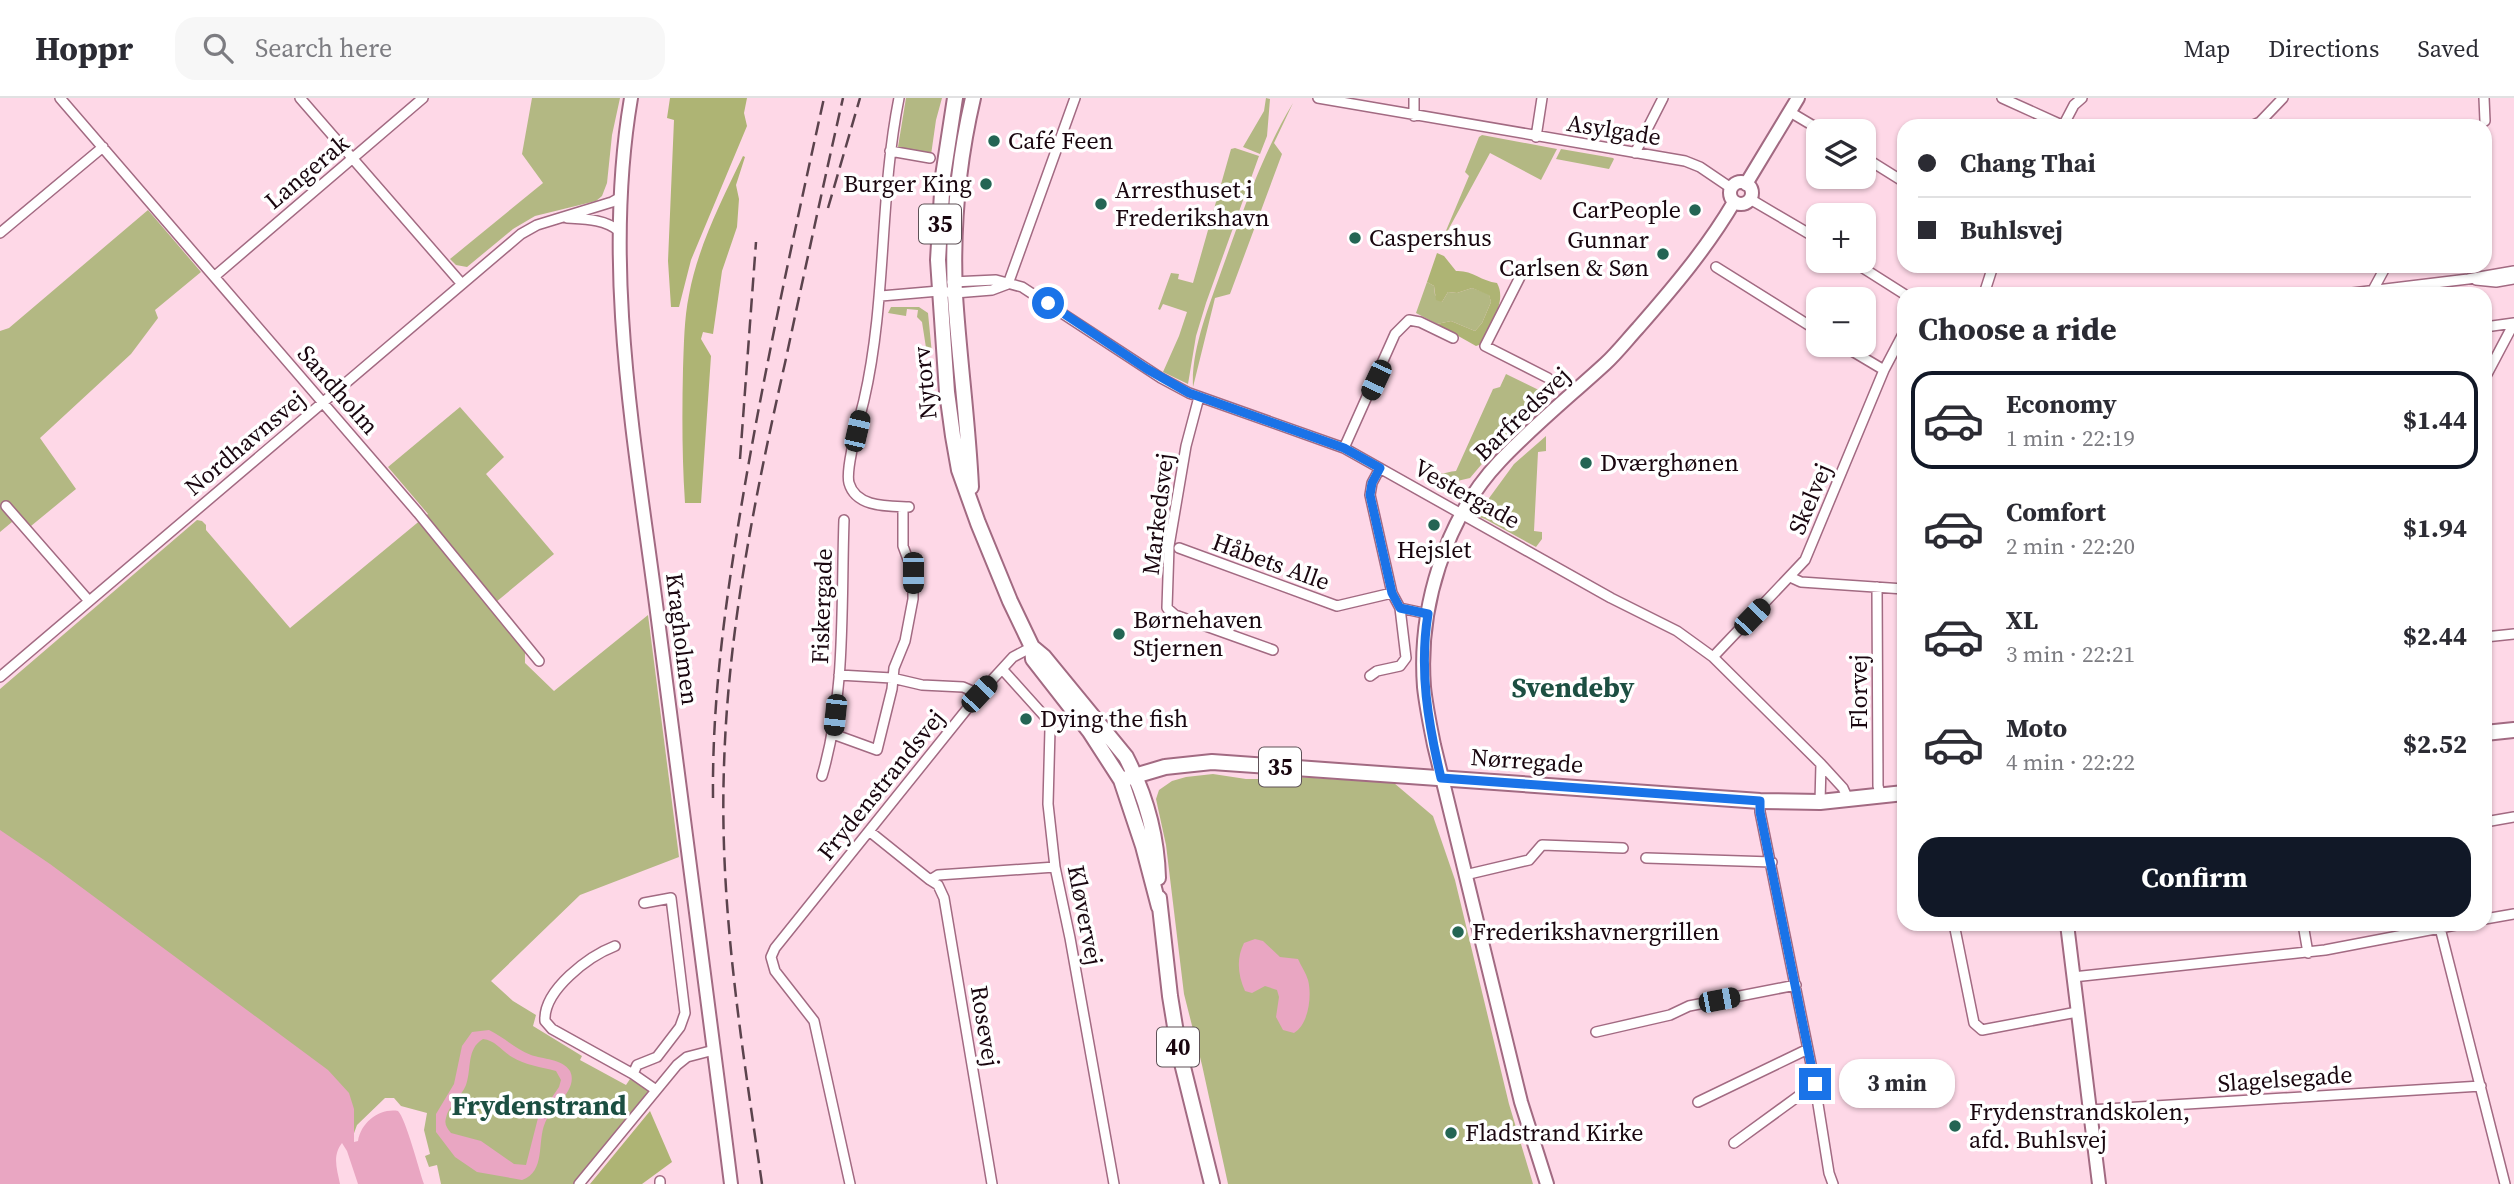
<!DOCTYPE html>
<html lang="en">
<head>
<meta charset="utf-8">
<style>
  :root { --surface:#fff; --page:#f7f7f7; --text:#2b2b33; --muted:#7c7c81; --line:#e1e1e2; --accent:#111827 }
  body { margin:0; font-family:"Source Serif 4",serif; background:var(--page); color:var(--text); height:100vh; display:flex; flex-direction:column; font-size:26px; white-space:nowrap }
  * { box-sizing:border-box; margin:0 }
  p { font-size:23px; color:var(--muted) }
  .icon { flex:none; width:38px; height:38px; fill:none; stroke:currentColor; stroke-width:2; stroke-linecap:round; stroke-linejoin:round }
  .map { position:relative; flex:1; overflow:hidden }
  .details { position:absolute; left:1897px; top:189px; width:595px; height:644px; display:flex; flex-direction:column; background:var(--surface); border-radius:21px; box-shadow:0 2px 5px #0004 }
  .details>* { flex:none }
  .banner { position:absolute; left:1897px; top:21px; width:595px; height:154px; border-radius:21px; box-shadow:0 2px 5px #0004; display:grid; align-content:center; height:154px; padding:0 21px; background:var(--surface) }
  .buttons { position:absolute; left:1806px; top:21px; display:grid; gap:14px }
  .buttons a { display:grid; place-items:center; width:70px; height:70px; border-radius:14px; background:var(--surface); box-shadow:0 2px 5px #0004; font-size:35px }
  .end { position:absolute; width:32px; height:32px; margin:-16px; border:9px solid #1a73e8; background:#fff; box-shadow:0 0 0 4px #fff }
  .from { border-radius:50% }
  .bubble { position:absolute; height:49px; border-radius:21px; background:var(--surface); box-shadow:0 2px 5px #0004; font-size:23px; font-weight:700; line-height:49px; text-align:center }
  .car { position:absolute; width:21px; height:42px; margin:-21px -10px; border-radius:9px; box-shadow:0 0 5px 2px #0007; background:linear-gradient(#222 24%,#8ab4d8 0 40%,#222 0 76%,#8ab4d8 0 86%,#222 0) }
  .banner b { display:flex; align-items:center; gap:24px; height:66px; font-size:26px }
  .banner b+b { border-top:2px solid var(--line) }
  .banner i { width:18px; height:18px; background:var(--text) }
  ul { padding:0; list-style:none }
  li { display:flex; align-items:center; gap:21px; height:98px; margin:0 14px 10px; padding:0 7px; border:4px solid transparent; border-radius:21px }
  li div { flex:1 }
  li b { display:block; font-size:26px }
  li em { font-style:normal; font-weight:700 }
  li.active { border-color:var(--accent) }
  li>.icon { width:63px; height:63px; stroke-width:1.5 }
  h2 { padding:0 21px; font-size:32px; line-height:84px }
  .cta { display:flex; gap:14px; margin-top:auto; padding:14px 21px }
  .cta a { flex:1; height:80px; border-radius:21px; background:var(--accent); color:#fff; font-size:28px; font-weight:700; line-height:80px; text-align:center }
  header { display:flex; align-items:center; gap:42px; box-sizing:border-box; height:98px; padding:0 35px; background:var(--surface); border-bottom:2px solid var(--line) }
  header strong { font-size:33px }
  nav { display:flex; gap:38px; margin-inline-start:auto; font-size:24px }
  .search { width:490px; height:63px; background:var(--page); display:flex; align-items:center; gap:18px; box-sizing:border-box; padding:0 24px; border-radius:21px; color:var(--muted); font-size:26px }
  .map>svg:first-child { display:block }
  .green { fill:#b3b883 }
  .forest { fill:#aeb474 }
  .water { fill:#e9a6c2; fill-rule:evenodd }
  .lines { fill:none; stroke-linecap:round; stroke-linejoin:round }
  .street-casing { stroke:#a26a82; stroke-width:12 }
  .secondary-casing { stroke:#a26a82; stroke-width:16 }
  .primary-casing { stroke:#a26a82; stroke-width:18 }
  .street { stroke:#fff; stroke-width:9 }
  .secondary { stroke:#fff; stroke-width:12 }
  .primary { stroke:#fff; stroke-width:14 }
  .rail { stroke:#5b434d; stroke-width:2.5; stroke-dasharray:14 7; stroke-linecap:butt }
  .route { stroke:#1a73e8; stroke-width:9 }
  .poi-dot { fill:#246554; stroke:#fff; stroke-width:2.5 }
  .labels { text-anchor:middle; stroke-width:7; stroke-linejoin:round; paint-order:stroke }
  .shield { fill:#fff; stroke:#5e5157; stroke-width:2 }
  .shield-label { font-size:23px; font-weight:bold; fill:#19060f }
  .street-label { font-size:24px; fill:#19060f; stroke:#fff }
  .poi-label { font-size:24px; fill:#19060f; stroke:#fff; text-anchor:start }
  .quarter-label { font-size:28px; font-weight:bold; fill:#1c4f42; stroke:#fff }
</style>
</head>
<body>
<header>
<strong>Hoppr</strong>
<div class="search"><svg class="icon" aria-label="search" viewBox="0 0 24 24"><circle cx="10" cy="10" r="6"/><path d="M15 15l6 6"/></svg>Search here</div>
<nav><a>Map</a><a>Directions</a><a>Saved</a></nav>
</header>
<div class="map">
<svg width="2514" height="1086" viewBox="0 0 2514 1086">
  <rect width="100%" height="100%" fill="#fed8e7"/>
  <path class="green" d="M532,0H620L612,37L607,85L602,98L596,103L535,118L513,131L467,169L456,167L450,161L543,85L522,56Z
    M906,0H942L936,22L931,57L898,49Z
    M1266,0L1270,1L1267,38L1260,56L1243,49L1264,13Z
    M1293,5L1274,45L1282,56L1230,196L1215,200L1193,289C1191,252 1209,208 1221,174C1242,116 1261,58 1293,5Z
    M1482,37L1557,51L1541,82L1490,55L1440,147L1469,78L1465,74L1479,39Z
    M1235,50L1259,58L1206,205L1196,238L1188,286L1163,274L1179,238L1187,214L1163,206L1160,212L1158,211L1171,175L1179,176L1178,181L1193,185L1231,51Z
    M1561,51L1613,60L1614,61L1609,71L1556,61Z
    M148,112L201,174L155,212L158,220L131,256L40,340L76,391L31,428L12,424L0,434V233L9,230Z
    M1427,184L1434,188L1435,197L1442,204L1448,194L1457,195L1472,190L1489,196L1491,204L1482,225L1475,233L1451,223L1437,226L1416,215Z
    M891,209H919L928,215L932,256H927L922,224L917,219L918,212L907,211L906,218L888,215Z
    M1506,276L1551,298L1498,347L1470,380L1436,388L1429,384L1433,375C1442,378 1448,373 1456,373L1493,291L1500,289Z
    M460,309L504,359L486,376L554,456L490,509L525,551V565L554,593L648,517L679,759L580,797L491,883L513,903L536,917L533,928L582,958L580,962L626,987L630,981L649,993L573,1086H441L437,1067L429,1069L425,1058L430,1056L424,1032L427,1015L401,1008L394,1000H385L357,1027L353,1038L354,1024L0,1086V591L197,422L202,423L206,427V432L290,530L428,416L388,369Z
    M1546,338V353L1538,354L1534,433L1542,434V441L1536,449L1485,421L1476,418L1514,366Z
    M1213,676L1246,681H1273L1298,679L1394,685L1433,718L1455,782L1509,1006L1533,1086H1228L1202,967L1184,896L1166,747L1156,701L1159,692L1172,683L1186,679Z"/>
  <path class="forest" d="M670,0H747L744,15L747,28L691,162L679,209H671L668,163L674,22L667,20Z
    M743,58L745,59L736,87L739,101L737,129L722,173L713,236L703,234L701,241L711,258L701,405H685C682,360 682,316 683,271C684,247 684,221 689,197C698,148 722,102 743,58Z
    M1437,155L1444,158L1456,173C1472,172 1481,183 1497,185C1508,205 1488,228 1482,246L1476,248L1437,226L1451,223L1475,233L1482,225L1491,204L1489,197L1472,190L1457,195L1448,194L1442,204L1436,202L1434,188L1427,184Z
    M650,1013L672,1064L642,1086H590Z"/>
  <path class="water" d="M0,732L50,766L328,972L349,995L354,1011V1044L358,1043C361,1024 380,1010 398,1013C406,1021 419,1072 424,1086H358L347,1053L342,1045C332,1058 337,1071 340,1086H0Z
    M1255,841L1263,843L1280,859L1298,861C1301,868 1306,875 1308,882C1312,897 1309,926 1294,935L1283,932L1276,919L1279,899L1277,892L1265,888L1252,895L1245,893C1238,877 1236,861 1244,845Z
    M489,932C504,939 515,951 531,957C542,961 563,961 570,973C579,992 551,1009 545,1025C537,1043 546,1074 522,1082L477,1074L455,1059L436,1034V1016L454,986L462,948L472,934ZM483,941C495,942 502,953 512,959C525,967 541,969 556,973L561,982L559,989L538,1020L526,1067L514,1066L481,1043L451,1035C447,1030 444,1026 446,1020C448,1008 462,998 466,987C472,971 466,951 483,941Z"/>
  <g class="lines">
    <g class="street-casing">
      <path id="street" d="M60,0L418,415L539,563
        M300,0L461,185
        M899,0C879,100 887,202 864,302C860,319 845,370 849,385C856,410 889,408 909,409
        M1318,0L1685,63L1700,69L1731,90
        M2002,0L2064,28
        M2484,0L2485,23
        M1790,14L1822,33
        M1414,18V0
        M2063,28L2074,7L2082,0
        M2251,28L2260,24L2283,0
        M1536,39L1542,0
        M890,53L930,60
        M1635,55L1663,0
        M1864,59L1904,84
        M1750,101L1818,141
        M567,120C585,121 605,121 619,133
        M0,135L103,49
        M1852,163L1904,196
        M1716,169L1818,233
        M1522,175L1485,248L1548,280
        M215,178L423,0
        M2476,182L2496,184L2514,181
        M952,184L996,182L1022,189L1161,280L1189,295L1344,350L1611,500L1677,533L1713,559L1821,666L1843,690L1848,701
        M1008,186L1075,0
        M2373,192L2386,168
        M1984,196L1993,168
        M2344,196L2468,181L2514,173
        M881,198L939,193L955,195L992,192L1008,186
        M2485,229L2514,225
        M1842,247L1884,272
        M2485,280L2514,225
        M1199,299L1186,348L1169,448L1167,510L1175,517L1273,552
        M1344,350L1395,236L1409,222L1420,224L1453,240
        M6,408L89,503
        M1179,450L1337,508L1392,495
        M1790,479L1801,484L1904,491
        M1877,489L1878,688L1881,698
        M1400,510L1428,516
        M2485,539L2514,536
        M1713,559L1805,462L1884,272L1904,234
        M1002,571L1047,621L1050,631L1048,706L1055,769L1070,840L1114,1086
        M839,577L892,580L922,587L963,589L979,596
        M1370,578L1377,573L1400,568L1406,560L1400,510L1392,495L1370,397L1372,385L1380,370
        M0,579L521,136L537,127L612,104L621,99
        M833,636L877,652L892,591L894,570L905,543L913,501V475L903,448V409
        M822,678C846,597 841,507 844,422
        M1760,703V714L1814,981L1829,1075L1833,1086
        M1820,704L1821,666
        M2485,724L2514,719
        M869,733L930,782L938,777L1055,769
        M1646,760L1772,764
        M1465,777L1529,762L1542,747L1623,750
        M930,782L938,787L944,800L992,1086
        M2485,821L2514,816
        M1954,826L1974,925L1982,932L2077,914
        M2303,826L2308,855
        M2440,830L2505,1086
        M615,848C589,858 543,892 545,923L552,931L633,976L656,992
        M2073,879L2325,852L2461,826
        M1596,934L1670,917L1689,908L1796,887
        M633,976L637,967L657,959L680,929L685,915L671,800L644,805
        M1698,1004L1808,951
        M2090,1012L2481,988
        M1734,1045L1815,986
        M660,1083V1086
        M579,1086L677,967L687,959L714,952
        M850,1086L814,923L775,873L771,859L775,850L979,596L1013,559L1032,549"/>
    </g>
    <g class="secondary-casing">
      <path id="secondary" d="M631,0C602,171 635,344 657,514C682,704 707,895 731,1086
        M1730 95a11 11 0 1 1 22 0a11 11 0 1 1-22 0Z
        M1746,86L1798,0
        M2067,826L2099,1086
        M1547,1086L1521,1004L1434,647C1430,627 1426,608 1424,589C1418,510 1445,421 1500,363C1533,328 1570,298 1605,266C1617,255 1627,242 1638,230C1673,190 1707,150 1734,104"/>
    </g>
    <g class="primary-casing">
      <path id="primary" d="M955,0L943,78L938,162L947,294L953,338L959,372L978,425L1010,503L1032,549L1033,561L1090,634L1121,682L1143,748L1159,809
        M971,389C968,324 959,261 955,197C952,131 958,64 973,0
        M1032,549L1044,559L1126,659C1145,696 1157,739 1158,780
        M2485,635L2514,632
        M1121,682L1165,669L1212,664L1760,703L1820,704L1904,695
        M1159,800L1170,898L1179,953L1212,1086"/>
    </g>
    <use href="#street" class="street"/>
    <use href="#secondary" class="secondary"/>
    <use href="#primary" class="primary"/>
    <path class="rail" d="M828,110L860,0
      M740,361L756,144
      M713,700C712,602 725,507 741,410C764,272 794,136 824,0
      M762,1086C742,947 719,809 724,668C728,531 755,398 785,265C804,176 823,88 843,0"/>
  </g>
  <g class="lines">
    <path class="route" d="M1048,205L1147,271L1189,295L1344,350L1380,370L1372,385L1370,397L1392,495L1400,510L1428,516C1419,572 1428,625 1441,680L1760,703V714L1815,986"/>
  </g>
  <g class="poi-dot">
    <circle cx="994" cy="43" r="7"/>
    <circle cx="986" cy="86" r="7"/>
    <circle cx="1101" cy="106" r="7"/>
    <circle cx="1695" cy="112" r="7"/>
    <circle cx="1355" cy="140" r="7"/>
    <circle cx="1663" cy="156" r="7"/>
    <circle cx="1586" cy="365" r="7"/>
    <circle cx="1434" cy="427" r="7"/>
    <circle cx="1119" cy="536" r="7"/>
    <circle cx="1026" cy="621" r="7"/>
    <circle cx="1458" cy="834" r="7"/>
    <circle cx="1955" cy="1028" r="7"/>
    <circle cx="1451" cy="1035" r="7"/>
  </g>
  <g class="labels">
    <g class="shield">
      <rect x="919" y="106.5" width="42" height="39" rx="5"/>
      <rect x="1259" y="649.5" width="42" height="39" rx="5"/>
      <rect x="1157" y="929.5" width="42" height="39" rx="5"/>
    </g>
    <g class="shield-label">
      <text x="940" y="134">35</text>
      <text x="1280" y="677">35</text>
      <text x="1178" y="957">40</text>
    </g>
    <g class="street-label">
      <text transform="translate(1614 32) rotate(9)" y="8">Asylgade</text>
      <text transform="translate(307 74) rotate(-40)" y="8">Langerak</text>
      <text transform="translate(925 285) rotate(-96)" y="8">Nytorv</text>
      <text transform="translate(338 292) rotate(49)" y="8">Sandholm</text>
      <text transform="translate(1522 316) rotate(-44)" y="8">Barfredsvej</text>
      <text transform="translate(245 345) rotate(-40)" y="8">Nordhavnsvej</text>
      <text transform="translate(1467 396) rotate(29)" y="8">Vestergade</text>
      <text transform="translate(1810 401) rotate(-67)" y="8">Skelvej</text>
      <text transform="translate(1158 416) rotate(-83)" y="8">Markedsvej</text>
      <text transform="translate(1271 464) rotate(20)" y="8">Håbets Alle</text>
      <text transform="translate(822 508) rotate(-88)" y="8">Fiskergade</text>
      <text transform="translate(682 541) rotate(83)" y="8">Kragholmen</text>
      <text transform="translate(1859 594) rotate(-90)" y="8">Florvej</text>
      <text transform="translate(1527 663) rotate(4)" y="8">Nørregade</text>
      <text transform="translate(881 687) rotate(-51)" y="8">Frydenstrandsvej</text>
      <text transform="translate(1085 817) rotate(79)" y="8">Kløvervej</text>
      <text transform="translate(985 928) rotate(81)" y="8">Rosevej</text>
      <text transform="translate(2285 981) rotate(-4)" y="8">Slagelsegade</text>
    </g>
    <g class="poi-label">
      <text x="1008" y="51">Café Feen</text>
      <text x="972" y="94" text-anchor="end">Burger King</text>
      <text x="1115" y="100">Arresthuset i<tspan x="1115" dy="28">Frederikshavn</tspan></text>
      <text x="1681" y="120" text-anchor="end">CarPeople</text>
      <text x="1369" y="148">Caspershus</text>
      <text x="1649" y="150" text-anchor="end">Gunnar<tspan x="1649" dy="28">Carlsen &amp; Søn</tspan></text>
      <text x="1600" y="373">Dværghønen</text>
      <text x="1434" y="460" text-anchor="middle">Hejslet</text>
      <text x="1133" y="530">Børnehaven<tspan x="1133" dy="28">Stjernen</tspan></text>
      <text x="1040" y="629">Dying the fish</text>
      <text x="1472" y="842">Frederikshavnergrillen</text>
      <text x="1969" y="1022">Frydenstrandskolen,<tspan x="1969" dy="28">afd. Buhlsvej</tspan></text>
      <text x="1465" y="1043">Fladstrand Kirke</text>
    </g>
    <g class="quarter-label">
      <text x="1573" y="599">Svendeby</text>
      <text x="539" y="1017">Frydenstrand</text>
    </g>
  </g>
</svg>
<div class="buttons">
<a><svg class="icon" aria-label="layers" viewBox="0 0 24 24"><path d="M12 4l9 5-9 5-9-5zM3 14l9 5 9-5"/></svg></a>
<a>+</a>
<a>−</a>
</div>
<i class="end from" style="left:1048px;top:205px"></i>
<i class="end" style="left:1815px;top:986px"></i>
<div class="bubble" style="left:1839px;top:961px;width:116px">3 min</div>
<i class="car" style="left:1376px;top:282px;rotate:205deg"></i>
<i class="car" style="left:857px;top:333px;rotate:13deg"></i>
<i class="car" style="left:913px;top:475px;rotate:180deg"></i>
<i class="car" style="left:1752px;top:519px;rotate:44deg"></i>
<i class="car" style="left:979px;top:596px;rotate:43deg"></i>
<i class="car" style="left:835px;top:617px;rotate:186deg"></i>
<i class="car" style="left:1719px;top:902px;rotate:79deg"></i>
<div class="banner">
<b><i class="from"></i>Chang Thai</b>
<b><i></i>Buhlsvej</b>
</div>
<section class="details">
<h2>Choose a ride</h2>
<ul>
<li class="active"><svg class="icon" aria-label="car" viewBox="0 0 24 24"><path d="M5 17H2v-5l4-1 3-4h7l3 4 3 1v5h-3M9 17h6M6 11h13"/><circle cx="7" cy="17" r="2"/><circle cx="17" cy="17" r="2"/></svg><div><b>Economy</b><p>1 min · 22:19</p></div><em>$1.44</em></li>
<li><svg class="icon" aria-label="car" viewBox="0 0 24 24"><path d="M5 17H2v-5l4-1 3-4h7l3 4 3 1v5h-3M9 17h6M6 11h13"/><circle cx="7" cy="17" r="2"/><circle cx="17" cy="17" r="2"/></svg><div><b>Comfort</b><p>2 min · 22:20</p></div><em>$1.94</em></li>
<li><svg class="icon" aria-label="car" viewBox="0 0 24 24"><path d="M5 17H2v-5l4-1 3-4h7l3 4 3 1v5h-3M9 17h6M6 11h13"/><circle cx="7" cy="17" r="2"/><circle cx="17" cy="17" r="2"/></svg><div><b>XL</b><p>3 min · 22:21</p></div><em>$2.44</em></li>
<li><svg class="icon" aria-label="car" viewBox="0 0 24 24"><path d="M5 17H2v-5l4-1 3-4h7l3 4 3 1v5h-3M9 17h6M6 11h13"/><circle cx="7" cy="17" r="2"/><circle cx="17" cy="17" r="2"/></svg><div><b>Moto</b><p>4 min · 22:22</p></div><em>$2.52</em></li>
</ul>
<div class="cta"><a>Confirm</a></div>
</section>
</div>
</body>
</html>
